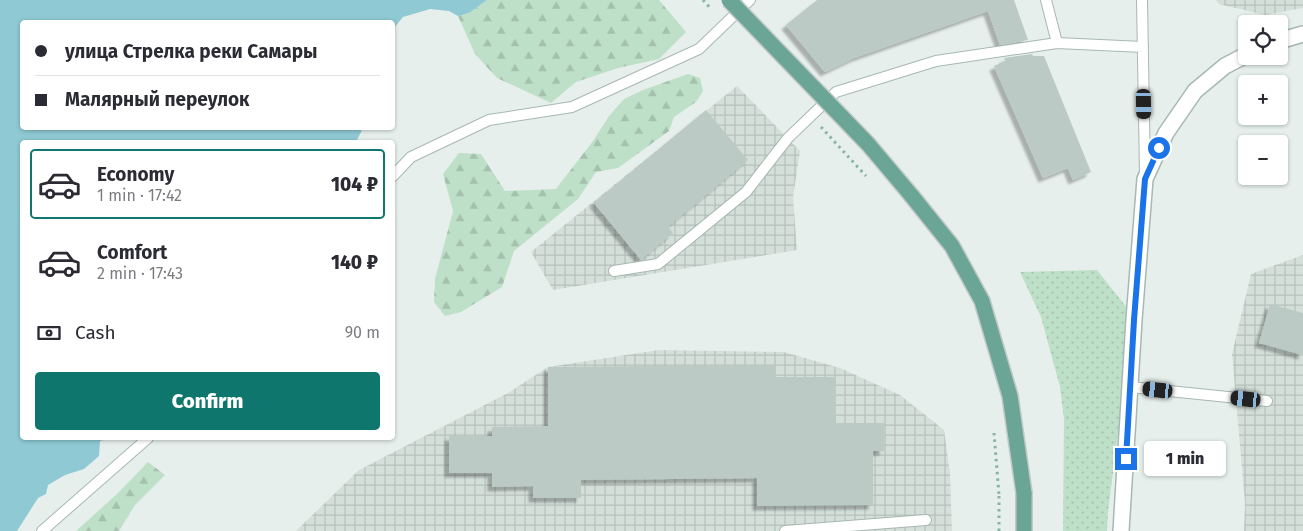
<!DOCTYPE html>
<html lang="en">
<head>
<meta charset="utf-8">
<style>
  :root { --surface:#fff; --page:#f2f2f3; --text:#2b2b33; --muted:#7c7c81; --line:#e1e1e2; --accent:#0f766e }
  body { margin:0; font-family:"Fira Sans",sans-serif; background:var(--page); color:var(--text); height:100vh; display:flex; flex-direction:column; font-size:19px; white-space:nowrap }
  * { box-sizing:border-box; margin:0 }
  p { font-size:16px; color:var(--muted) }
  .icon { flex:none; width:28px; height:28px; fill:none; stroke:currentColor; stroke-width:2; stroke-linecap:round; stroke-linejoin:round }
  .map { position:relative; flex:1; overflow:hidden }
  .details { position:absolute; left:20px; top:140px; width:375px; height:300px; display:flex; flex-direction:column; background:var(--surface); border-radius:5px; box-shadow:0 1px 4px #0004 }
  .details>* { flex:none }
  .hud { position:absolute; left:20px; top:20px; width:375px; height:110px; border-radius:5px; box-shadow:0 1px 4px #0004; display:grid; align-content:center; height:110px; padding:0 15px; background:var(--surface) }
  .controls { position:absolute; left:1238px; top:15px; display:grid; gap:10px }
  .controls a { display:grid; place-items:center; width:50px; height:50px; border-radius:5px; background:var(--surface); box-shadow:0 1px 4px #0004; font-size:25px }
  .end { position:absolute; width:22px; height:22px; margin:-11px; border:6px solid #1a73e8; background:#fff; box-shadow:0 0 0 2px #fff }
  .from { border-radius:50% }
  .bubble { position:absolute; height:35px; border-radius:5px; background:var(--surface); box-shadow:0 1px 4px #0004; font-size:16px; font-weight:800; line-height:35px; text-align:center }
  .car { position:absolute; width:15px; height:30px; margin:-15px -8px; border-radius:6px; box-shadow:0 0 4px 1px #0007; background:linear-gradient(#222 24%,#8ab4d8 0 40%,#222 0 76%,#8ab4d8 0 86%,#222 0) }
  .hud b { display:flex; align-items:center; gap:18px; height:48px; font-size:19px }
  .hud b+b { border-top:1px solid var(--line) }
  .hud i { width:12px; height:12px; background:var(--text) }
  ul { padding:9px 0 0; list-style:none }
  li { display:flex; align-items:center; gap:15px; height:70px; margin:0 10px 8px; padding:0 5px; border:2px solid transparent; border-radius:5px }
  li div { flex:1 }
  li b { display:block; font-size:19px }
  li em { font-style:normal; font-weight:800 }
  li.selected { border-color:var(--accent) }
  li>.icon { width:45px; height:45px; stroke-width:1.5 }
  .pay { display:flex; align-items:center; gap:12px; height:55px; padding:0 15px; font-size:19px }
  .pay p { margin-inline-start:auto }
  .button { display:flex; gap:10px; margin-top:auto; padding:10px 15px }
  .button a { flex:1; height:58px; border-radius:5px; background:var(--accent); color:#fff; font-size:20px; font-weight:800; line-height:58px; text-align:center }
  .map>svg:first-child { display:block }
  .industrial { fill:url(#industrial-grid) }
  .forest { fill:url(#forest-firs) }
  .park { fill:url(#park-dots) }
  .water { fill:#8ec9d4 }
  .building { fill:#bbcac4; filter:url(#shadow) }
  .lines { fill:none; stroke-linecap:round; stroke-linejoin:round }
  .lane-casing { stroke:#a8b8b2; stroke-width:12 }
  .street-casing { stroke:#a8b8b2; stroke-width:18 }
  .primary-casing { stroke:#c2cac8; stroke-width:18 }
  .path { stroke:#86b3a5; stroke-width:3; stroke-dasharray:2.5 4; stroke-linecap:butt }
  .lane { stroke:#fff; stroke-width:10 }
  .street { stroke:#fff; stroke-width:15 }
  .primary { stroke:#6aa596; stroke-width:15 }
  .primary-bridge-casing { stroke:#c2cac8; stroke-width:18; stroke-linecap:butt }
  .path-bridge { stroke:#86b3a5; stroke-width:3; stroke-dasharray:2.5 4; stroke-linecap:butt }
  .primary-bridge { stroke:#6aa596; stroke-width:15 }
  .route { stroke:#1a73e8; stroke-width:6 }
</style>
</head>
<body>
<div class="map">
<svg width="1303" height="531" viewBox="0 0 1303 531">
  <defs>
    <pattern id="industrial-grid" width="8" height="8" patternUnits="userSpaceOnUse" patternTransform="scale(1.25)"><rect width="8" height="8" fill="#d4dfda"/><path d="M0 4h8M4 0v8" fill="none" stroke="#b6c1bc"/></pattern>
    <pattern id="forest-firs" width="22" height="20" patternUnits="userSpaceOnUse" patternTransform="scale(1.25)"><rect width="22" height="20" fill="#bfe0c8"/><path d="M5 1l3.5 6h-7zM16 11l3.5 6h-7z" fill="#a4c1ad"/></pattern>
    <pattern id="park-dots" width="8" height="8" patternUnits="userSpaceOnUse" patternTransform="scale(1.25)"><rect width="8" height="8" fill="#bfe0c8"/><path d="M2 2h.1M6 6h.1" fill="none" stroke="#a4c1ad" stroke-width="1.8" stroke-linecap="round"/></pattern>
    <filter id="shadow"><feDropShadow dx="-4.5" dy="4.5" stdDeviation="1" flood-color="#0004"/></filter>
  </defs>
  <rect width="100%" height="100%" fill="#e6efeb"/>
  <path class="industrial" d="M1216,0H1303V8L1265,15L1219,4Z
    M737,86L800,151L793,197L797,250L553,290L531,252Z
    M1303,255V531H1244L1245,503L1232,354L1251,274Z
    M659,350L784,352L840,368L900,395L944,430L950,473L952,531H296L359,470L508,393L548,367Z"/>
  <path class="forest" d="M487,0H659L686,32L659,59L618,68L576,82L551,103L497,78L475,54L458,16L469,13Z
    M688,74L700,78L703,91L696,102L674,117L669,131L618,168L596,172L578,199L514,251L502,287L461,312L445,316L434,302L435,279L453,211L443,174L459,153L481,154L505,191L556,189L593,141L609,116L624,99L643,90Z
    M148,462L165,475L135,505L119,531H76L117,494Z"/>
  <path class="park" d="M1097,270L1128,309L1124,386L1108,512L1107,531H1063L1064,419L1060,387L1041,317L1020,272Z"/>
  <path class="water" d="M0,0H487L469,13L458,16L449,11L430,9L403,17L393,29L392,22H22V128H363L356,142H22V438H110L100,441L99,456L84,469L65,475L48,485L46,494L38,498L17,531H0Z"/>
  <path class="building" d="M817,0H1014L1028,40L1000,45L988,11L854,58L825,72L786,25Z
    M1032,54L1033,56H1044L1091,172L1073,180L1068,168L1043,178L994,66L1005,61L1004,58Z
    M706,110L748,160L668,227L673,233L641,260L594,203Z
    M1270,304L1303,313V355L1259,343Z
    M776,365V377H836V423H884V451H873V505L757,506V478L581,480V498H533V486L492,487V473H449V436H492V427L548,426V367Z"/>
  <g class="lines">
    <g class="lane-casing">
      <path id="lane" d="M1046,0L1057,43L1143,47
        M1142,0L1145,174
        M392,177L411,157L489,120L572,107L699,49L750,0
        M614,271L658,264L746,192L788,138L836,92L936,61L1057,43
        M1130,387L1267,401
        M42,531L148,438
        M785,531L926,520"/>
    </g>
    <g class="street-casing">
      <path id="street" d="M1279,41L1303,34
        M1121,531L1134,320L1145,179L1166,133L1195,91L1225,66L1246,55"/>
    </g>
    <g class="primary-casing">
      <path id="primary" d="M1024,531V493"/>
    </g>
    <path class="path" d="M999,531V495"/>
    <use href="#lane" class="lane"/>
    <use href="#street" class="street"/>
    <use href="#primary" class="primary"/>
    <g class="primary-bridge-casing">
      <path id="primary-bridge" d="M729,0L868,144L911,195L952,246L982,301L1010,396L1024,493"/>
    </g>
    <path class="path-bridge" d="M703,0L711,9
      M821,127L866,176
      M994,433L999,495"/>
    <use href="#primary-bridge" class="primary-bridge"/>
  </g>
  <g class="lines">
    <path class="route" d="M1126,459L1134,320L1145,179L1159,148"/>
  </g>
</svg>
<div class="controls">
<a><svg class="icon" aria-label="locate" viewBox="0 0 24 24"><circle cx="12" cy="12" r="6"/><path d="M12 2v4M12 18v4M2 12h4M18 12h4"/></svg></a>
<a>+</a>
<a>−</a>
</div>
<i class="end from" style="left:1159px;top:148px"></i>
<i class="end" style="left:1126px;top:459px"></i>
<div class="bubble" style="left:1144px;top:441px;width:82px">1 min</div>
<i class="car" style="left:1144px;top:104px;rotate:179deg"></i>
<i class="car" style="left:1158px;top:390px;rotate:276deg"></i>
<i class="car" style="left:1246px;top:399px;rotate:276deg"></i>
<div class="hud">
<b><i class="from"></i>улица Стрелка реки Самары</b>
<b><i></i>Малярный переулок</b>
</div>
<section class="details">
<ul>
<li class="selected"><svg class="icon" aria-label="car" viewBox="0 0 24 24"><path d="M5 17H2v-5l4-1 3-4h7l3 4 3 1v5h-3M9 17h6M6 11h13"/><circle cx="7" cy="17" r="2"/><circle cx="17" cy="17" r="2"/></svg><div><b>Economy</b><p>1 min · 17:42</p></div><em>104 ₽</em></li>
<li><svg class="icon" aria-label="car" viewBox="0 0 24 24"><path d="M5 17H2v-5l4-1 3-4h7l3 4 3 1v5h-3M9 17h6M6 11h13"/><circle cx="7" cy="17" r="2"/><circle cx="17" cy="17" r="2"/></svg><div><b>Comfort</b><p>2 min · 17:43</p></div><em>140 ₽</em></li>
</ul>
<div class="pay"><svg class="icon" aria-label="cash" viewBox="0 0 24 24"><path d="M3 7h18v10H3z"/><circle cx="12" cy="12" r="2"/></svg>Cash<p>90 m</p></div>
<div class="button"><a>Confirm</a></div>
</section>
</div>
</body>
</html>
